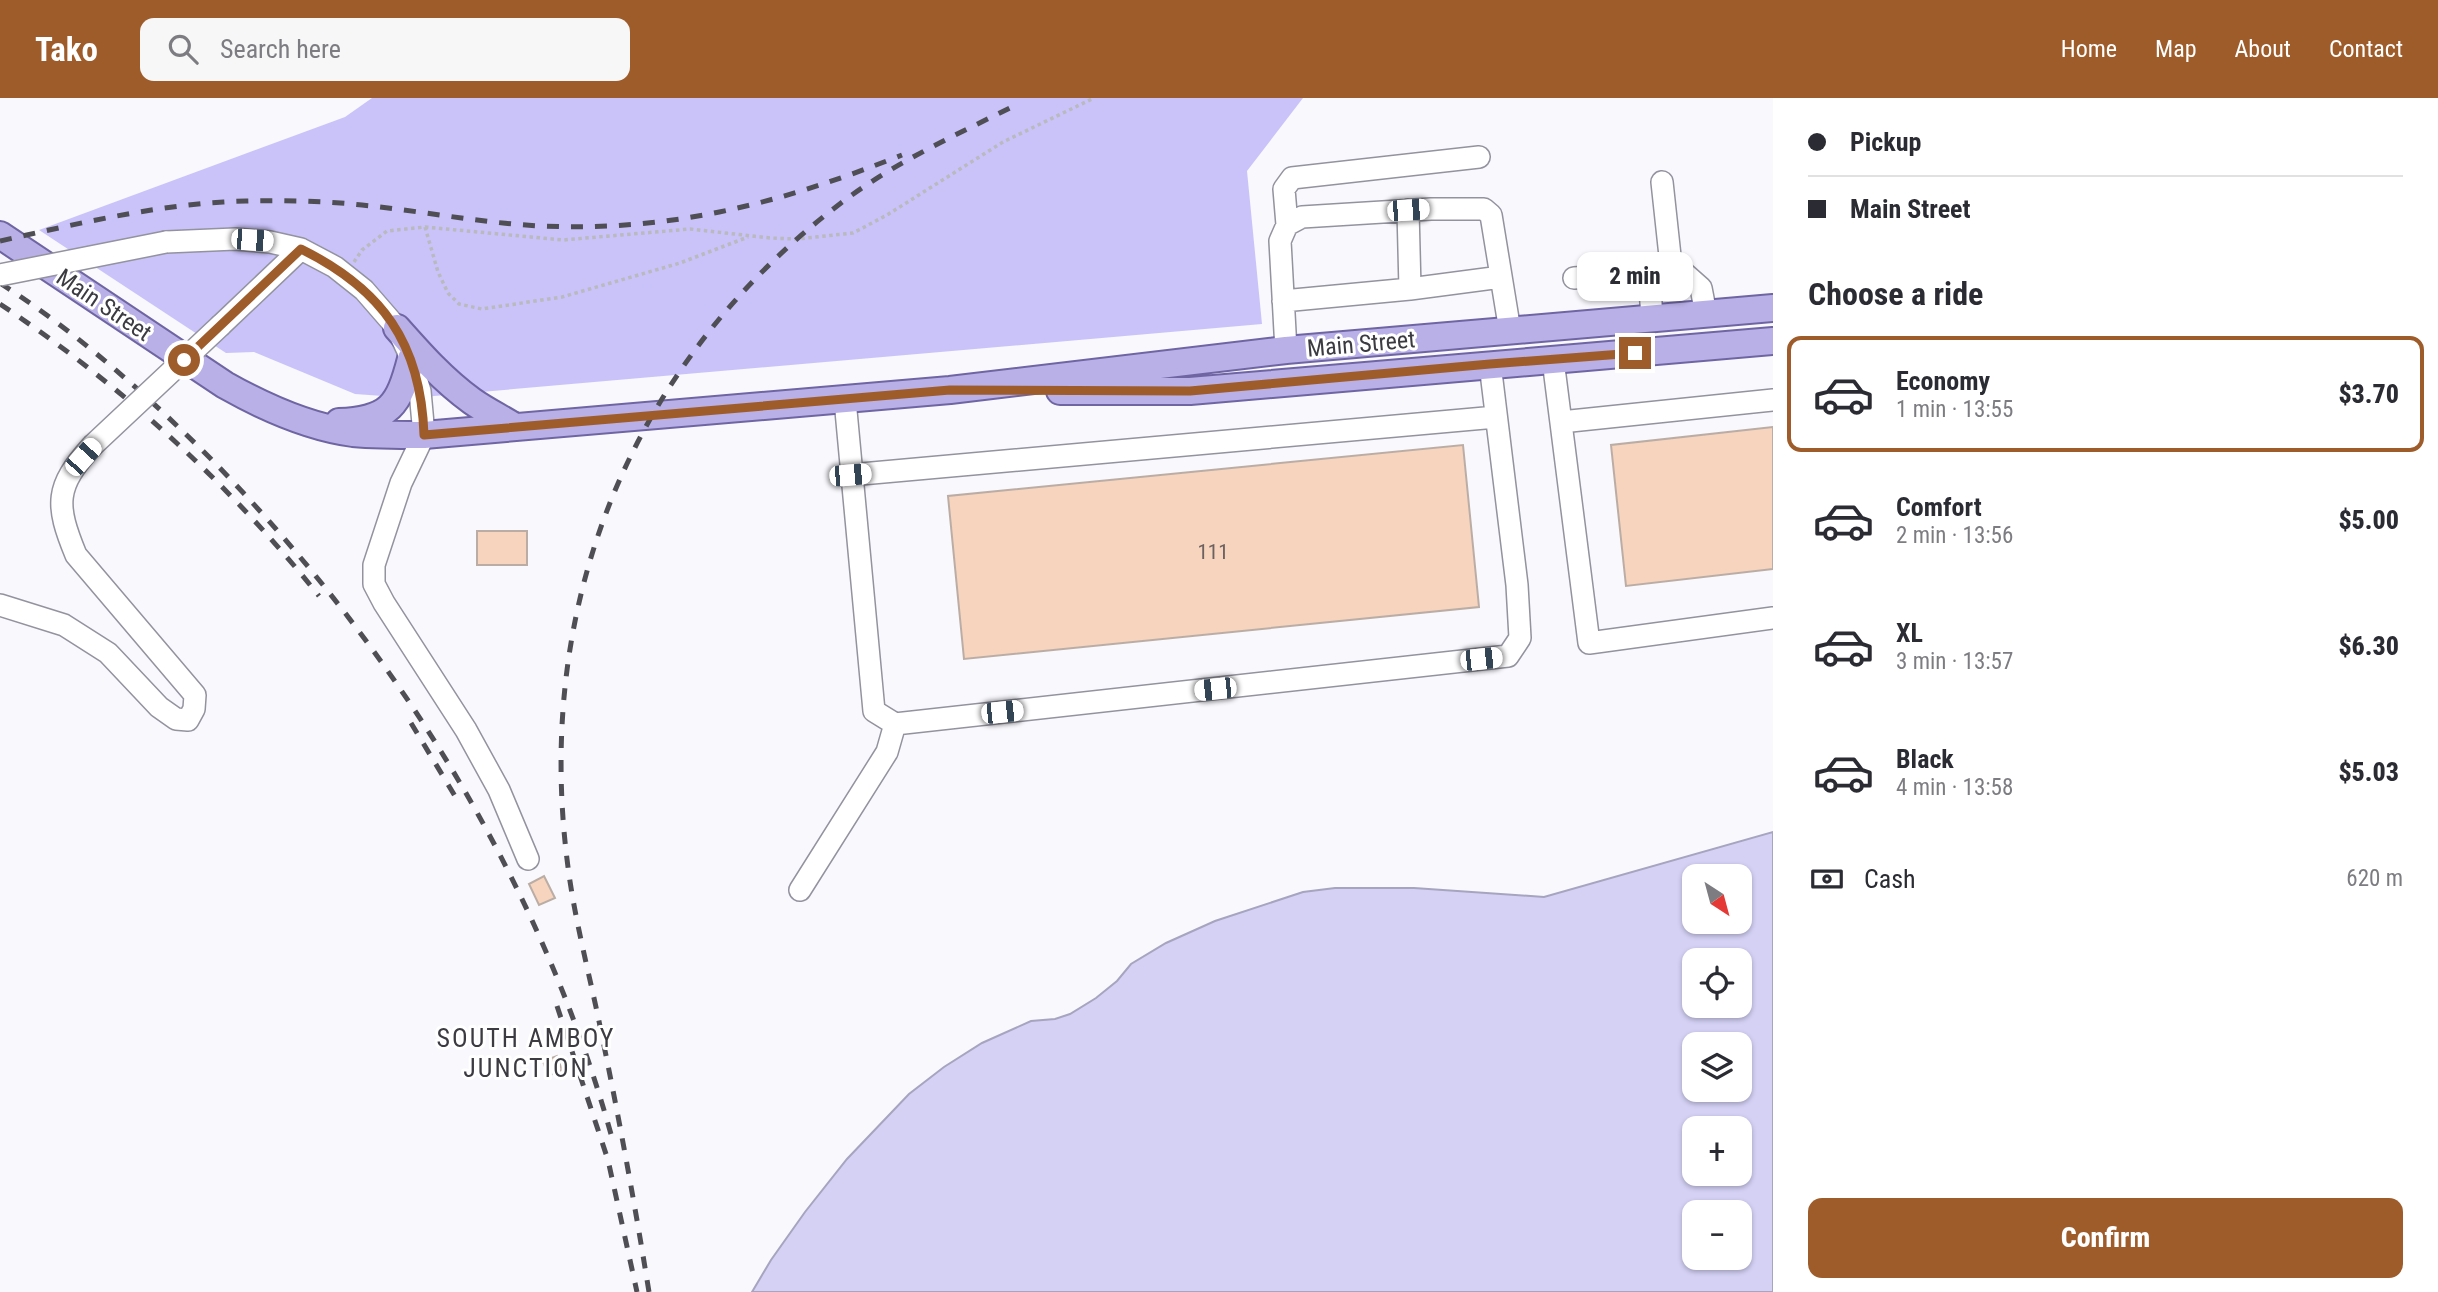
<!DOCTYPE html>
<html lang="en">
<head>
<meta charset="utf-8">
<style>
  :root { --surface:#fff; --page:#f7f7f7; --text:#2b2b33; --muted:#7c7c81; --line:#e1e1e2; --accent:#9f5c2b }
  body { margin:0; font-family:"Roboto Condensed",sans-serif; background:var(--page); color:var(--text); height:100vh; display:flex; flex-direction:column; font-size:26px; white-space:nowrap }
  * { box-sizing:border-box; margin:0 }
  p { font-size:23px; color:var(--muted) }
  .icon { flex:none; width:38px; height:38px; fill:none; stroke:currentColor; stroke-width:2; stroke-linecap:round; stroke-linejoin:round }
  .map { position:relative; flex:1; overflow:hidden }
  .sheet { display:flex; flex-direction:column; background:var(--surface); width:665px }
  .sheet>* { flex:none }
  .top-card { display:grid; align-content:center; height:154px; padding:0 35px; background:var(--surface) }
  .needle { width:46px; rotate:144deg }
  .tools { position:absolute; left:1682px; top:766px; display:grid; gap:14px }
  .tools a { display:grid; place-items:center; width:70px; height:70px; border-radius:14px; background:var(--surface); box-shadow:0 2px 5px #0004; font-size:35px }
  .end { position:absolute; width:32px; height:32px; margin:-16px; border:9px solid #9f5c2b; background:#fff; box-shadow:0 0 0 4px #fff }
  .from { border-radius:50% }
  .bubble { position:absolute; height:49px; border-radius:14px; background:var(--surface); box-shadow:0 2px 5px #0004; font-size:23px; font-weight:800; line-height:49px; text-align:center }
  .car { position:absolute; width:21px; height:42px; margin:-21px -10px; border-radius:9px; box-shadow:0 0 5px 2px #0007; background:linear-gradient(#fff 24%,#345 0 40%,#fff 0 76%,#345 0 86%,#fff 0) }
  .top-card b { display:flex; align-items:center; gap:24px; height:66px; font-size:26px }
  .top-card b+b { border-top:2px solid var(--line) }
  .top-card i { width:18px; height:18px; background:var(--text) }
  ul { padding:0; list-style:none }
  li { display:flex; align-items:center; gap:21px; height:116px; margin:0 14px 10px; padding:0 21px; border:4px solid transparent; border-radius:14px }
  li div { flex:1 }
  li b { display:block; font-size:26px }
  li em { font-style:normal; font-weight:800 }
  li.active { border-color:var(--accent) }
  li>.icon { width:63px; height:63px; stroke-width:1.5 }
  h2 { padding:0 35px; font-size:32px; line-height:84px }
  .pay { display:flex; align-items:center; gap:18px; height:77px; padding:0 35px; font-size:26px }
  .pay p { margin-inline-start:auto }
  .action { display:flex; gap:14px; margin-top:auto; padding:14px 35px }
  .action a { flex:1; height:80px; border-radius:14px; background:var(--accent); color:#fff; font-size:28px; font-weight:800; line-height:80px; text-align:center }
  header { display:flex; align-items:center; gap:42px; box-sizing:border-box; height:98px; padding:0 35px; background:var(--accent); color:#fff }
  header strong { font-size:33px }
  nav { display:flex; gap:38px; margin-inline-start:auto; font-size:24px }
  .search { width:490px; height:63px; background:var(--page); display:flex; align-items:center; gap:18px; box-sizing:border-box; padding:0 24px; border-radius:14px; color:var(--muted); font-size:26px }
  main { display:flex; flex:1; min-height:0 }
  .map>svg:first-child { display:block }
  .green { fill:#c9c3fa }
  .water { fill:#d4d1f5; stroke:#a6a4bf; stroke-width:2; fill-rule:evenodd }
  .building { fill:#f7d4bd; stroke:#bbada5; stroke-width:2 }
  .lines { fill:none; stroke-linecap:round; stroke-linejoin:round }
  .minor-casing { stroke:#93929f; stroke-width:24 }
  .major-casing { stroke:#6f65a2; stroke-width:30 }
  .path { stroke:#b9b9be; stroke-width:3.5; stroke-dasharray:3.5 3.5; stroke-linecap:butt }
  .minor { stroke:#fff; stroke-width:21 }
  .major { stroke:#b9b0e7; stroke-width:26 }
  .rail { stroke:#4f4e54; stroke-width:5; stroke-dasharray:12 12; stroke-linecap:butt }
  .minor-bridge-casing { stroke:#93929f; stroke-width:24; stroke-linecap:butt }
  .minor-bridge { stroke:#fff; stroke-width:21 }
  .route { stroke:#9f5c2b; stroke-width:9 }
  .labels { text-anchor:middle; stroke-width:6; stroke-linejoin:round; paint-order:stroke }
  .number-label { font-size:21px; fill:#6b6160 }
  .street-label { font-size:24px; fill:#3c3b41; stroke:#fff }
  .neighbourhood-label { font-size:26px; letter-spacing:2px; fill:#3c3b41; stroke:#fff }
</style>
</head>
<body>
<header>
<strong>Tako</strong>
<div class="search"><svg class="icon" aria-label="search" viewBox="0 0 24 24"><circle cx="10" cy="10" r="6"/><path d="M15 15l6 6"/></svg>Search here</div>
<nav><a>Home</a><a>Map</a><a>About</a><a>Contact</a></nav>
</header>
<main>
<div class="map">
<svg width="1773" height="1194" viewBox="0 0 1773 1194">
  <rect width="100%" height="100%" fill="#f8f8fd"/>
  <path class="green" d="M372,0H1303L1247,73L1262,226L411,300L355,296L254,254L226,255L39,132L345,19Z"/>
  <path class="water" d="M1773,734V1194H752L771,1162L805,1114L847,1061L909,996L944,969L982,945L1031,923L1055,921L1070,916L1096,900L1117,883L1131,866L1166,845L1215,823L1303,794L1335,790H1414L1544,799ZM1694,779H1740V824H1694ZM1694,863H1740V908H1694ZM1694,947H1740V992H1694ZM1694,1031H1740V1076H1694ZM1694,1115H1740V1160H1694Z"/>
  <path class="building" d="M1773,329V471L1626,488L1611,347Z
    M1463,347L1479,509L964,561L948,398Z
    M477,433H527V467H477Z
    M544,778L555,800L539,807L529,786Z
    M557,958L562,972L548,978L543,963Z"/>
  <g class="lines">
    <g class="minor-casing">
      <path id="minor" d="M1662,84L1670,158L1675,167L1701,190L1706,216
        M1408,112L1410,191
        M1287,127L1284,91L1292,80L1479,59
        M166,144L235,141L270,144L301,151L335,169L364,192L397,230L407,251L420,293L424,337L401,385L374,467V486L384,505L466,632L499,692L528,761
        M1574,180L1649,175L1652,220
        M1283,203L1410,191L1501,179
        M221,227L301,151
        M1286,252L1280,143L1287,127L1302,119L1431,111H1484L1491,117L1510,233
        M1553,262L1589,545L1773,520
        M845,302L874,613L895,626L1508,558L1520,540L1517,487L1490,266
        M1561,324L1773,302
        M850,377L1496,319
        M0,507L64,527L108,555L159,609L176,621L188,622L194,611L195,597L76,457C55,406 55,389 92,348
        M800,792L887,654L895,626"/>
    </g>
    <g class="major-casing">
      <path id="major" d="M0,137L225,287C264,309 308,329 353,335C376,337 400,337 424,337L950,292L1286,252L1773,210
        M397,230C420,256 443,282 472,303C486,313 501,320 515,329
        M1060,293H1190L1773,243
        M339,324C390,322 399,307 411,261"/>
    </g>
    <path class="path" d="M425,129L438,174L448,195L459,206L482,211L562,199L680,165L748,139
      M354,164L362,152L387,133L425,129L563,142L690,131L770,140L797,141L853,135L887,117L1003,44L1094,0"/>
    <use href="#minor" class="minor"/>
    <use href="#major" class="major"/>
    <path class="rail" d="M0,143C81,125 163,105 246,103C284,102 324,103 362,107C422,113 481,125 541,128C672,134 781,105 902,57
      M0,185C78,235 147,297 212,362C398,552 544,789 614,1047
      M0,206C120,286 229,385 319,498
      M411,625L458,703
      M557,908L608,1062L637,1194
      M649,1194C635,1107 619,1020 601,933C590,878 575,824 568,769C533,507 631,264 841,105C895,64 958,36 1018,6"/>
    <g class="minor-bridge-casing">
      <path id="minor-bridge" d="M0,177L166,144
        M92,348L221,227"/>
    </g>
    <use href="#minor-bridge" class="minor-bridge"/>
  </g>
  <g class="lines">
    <path class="route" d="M184,262L301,151C382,191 421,245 424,337L950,292L1190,293L1490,266L1635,255"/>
  </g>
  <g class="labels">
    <g class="number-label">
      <text x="1213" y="461">111</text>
    </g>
    <g class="street-label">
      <text transform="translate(104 207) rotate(34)" y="8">Main Street</text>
      <text transform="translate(1361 246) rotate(-5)" y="8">Main Street</text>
    </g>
    <g class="neighbourhood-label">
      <text x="526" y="949">SOUTH AMBOY<tspan x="526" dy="30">JUNCTION</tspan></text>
    </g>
  </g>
</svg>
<div class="tools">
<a><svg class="needle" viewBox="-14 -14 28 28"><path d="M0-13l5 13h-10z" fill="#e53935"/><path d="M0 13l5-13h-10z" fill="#7c7c81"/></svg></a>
<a><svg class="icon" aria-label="locate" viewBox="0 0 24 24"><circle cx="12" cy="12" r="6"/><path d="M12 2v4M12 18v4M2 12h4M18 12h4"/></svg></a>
<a><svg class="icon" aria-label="layers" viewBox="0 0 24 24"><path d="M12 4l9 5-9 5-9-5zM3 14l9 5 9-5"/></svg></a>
<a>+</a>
<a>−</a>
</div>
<i class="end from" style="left:184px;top:262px"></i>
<i class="end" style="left:1635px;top:255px"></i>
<div class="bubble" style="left:1577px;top:154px;width:116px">2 min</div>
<i class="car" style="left:1408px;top:112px;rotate:86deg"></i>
<i class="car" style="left:252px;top:142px;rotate:94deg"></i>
<i class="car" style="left:83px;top:359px;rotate:42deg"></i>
<i class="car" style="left:850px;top:377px;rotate:85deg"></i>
<i class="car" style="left:1481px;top:561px;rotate:84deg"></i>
<i class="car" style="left:1215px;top:591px;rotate:264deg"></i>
<i class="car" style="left:1002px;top:614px;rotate:84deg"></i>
</div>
<section class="sheet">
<div class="top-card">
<b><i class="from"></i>Pickup</b>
<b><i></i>Main Street</b>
</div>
<h2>Choose a ride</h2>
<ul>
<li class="active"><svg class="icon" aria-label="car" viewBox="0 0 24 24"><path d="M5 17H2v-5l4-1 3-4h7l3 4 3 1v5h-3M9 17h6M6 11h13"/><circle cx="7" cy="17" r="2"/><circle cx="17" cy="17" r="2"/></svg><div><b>Economy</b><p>1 min · 13:55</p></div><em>$3.70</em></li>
<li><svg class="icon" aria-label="car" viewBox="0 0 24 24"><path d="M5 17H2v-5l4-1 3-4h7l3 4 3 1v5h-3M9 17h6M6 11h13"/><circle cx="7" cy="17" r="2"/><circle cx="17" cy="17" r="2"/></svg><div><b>Comfort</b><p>2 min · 13:56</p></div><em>$5.00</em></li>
<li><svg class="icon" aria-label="car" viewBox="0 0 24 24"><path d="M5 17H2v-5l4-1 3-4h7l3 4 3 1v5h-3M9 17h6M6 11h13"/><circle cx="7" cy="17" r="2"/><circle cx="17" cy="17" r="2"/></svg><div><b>XL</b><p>3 min · 13:57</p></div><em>$6.30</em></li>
<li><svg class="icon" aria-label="car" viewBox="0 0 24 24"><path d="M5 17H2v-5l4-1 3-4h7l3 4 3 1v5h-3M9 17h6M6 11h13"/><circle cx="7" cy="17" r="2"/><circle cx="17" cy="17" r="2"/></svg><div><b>Black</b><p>4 min · 13:58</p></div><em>$5.03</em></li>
</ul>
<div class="pay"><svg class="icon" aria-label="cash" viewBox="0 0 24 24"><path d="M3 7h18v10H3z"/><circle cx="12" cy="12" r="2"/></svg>Cash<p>620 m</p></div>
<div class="action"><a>Confirm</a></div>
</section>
</main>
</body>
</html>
